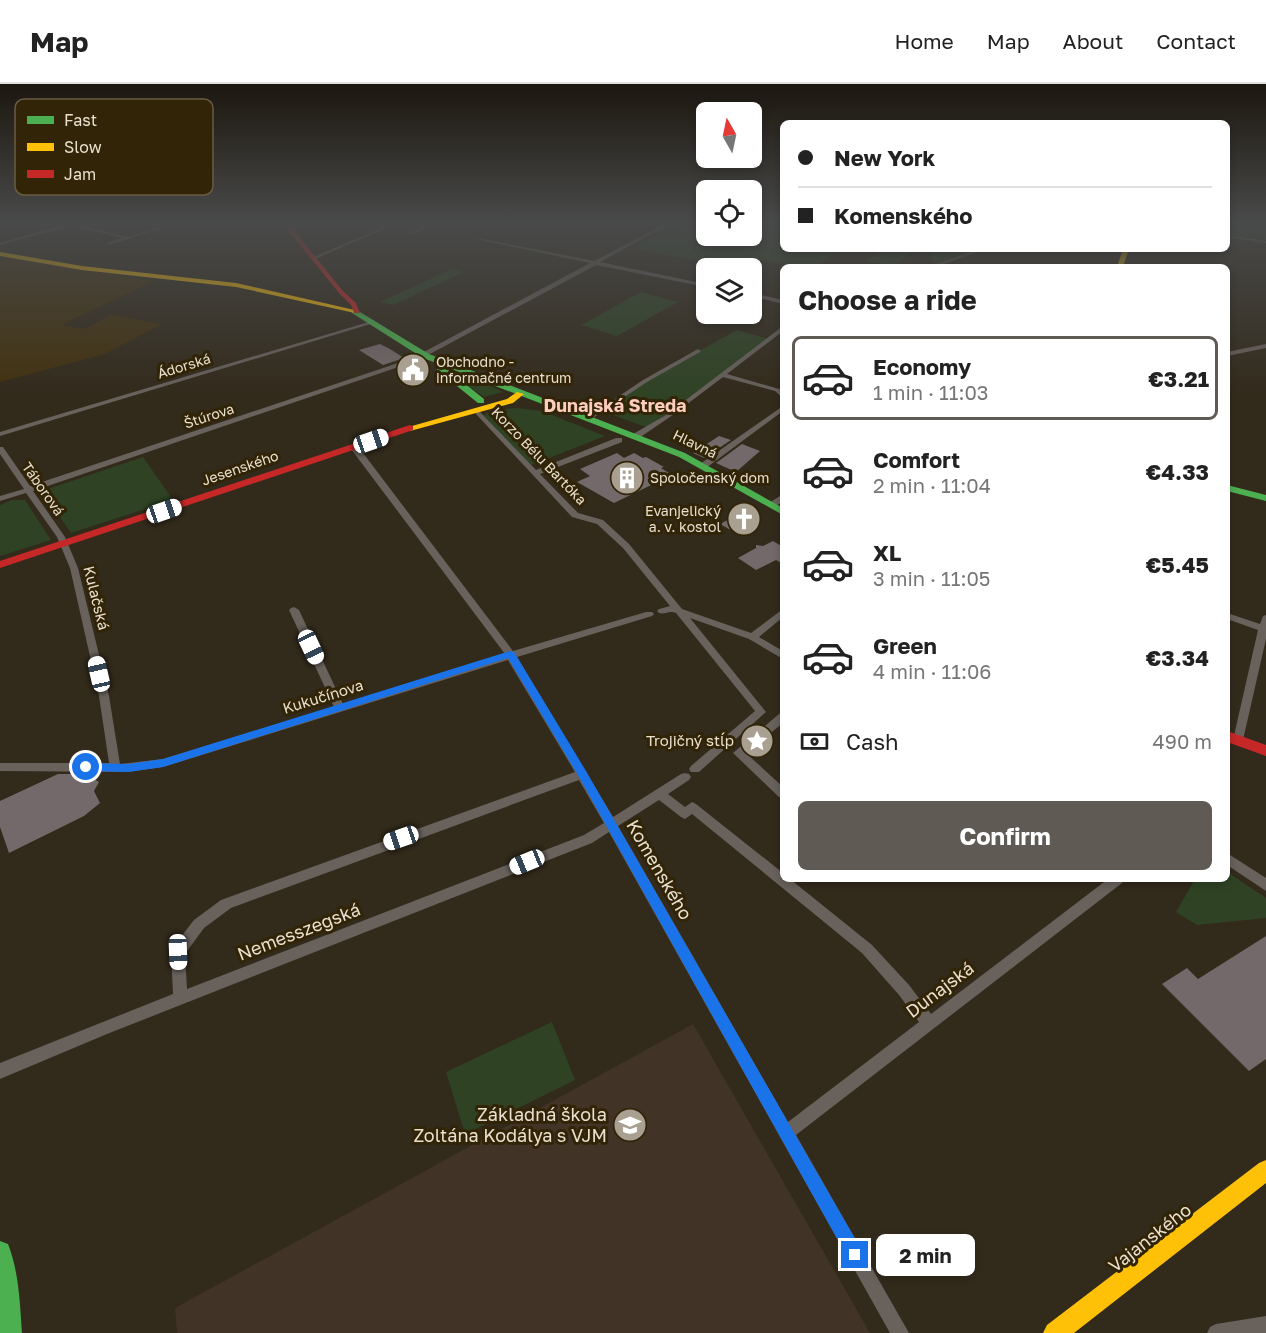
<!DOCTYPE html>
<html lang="en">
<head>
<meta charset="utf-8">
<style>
  :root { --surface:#fff; --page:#f6f6f6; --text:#222; --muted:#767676; --line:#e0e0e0; --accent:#5f5b54 }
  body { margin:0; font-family:"Golos Text",sans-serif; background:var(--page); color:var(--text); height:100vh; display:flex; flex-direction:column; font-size:22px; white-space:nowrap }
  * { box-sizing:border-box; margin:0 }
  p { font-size:20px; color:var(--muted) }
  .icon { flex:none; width:33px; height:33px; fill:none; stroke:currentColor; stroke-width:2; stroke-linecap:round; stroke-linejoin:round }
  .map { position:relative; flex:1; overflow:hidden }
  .sheet { position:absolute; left:780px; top:180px; width:450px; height:618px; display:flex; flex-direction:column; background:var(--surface); border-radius:9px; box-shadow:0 3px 9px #0003 }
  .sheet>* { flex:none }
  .top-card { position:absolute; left:780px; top:36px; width:450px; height:132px; border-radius:9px; box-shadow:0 3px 9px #0003; display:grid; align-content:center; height:132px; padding:0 18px; background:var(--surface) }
  .needle { width:39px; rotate:351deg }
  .buttons { position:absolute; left:696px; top:18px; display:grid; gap:12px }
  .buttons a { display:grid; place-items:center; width:66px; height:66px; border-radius:9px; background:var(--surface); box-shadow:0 3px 9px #0003; font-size:30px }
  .end { position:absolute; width:27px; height:27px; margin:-14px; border:8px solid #1a73e8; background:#fff; box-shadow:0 0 0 3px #fff }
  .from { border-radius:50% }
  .bubble { position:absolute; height:42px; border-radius:9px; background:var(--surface); box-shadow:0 3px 9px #0003; font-size:20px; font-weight:700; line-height:42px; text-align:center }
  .car { position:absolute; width:18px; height:36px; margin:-18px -9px; border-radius:8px; box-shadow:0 0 4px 2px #0007; background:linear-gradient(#fff 24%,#345 0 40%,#fff 0 76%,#345 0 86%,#fff 0) }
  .top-card b { display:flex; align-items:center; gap:21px; height:57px; font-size:22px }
  .top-card b+b { border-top:2px solid var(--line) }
  .top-card i { width:15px; height:15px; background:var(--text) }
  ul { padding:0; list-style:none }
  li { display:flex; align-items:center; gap:18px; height:84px; margin:0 12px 9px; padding:0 6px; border:3px solid transparent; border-radius:9px }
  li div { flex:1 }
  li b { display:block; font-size:22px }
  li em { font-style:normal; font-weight:700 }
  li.active { border-color:var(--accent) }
  li>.icon { width:54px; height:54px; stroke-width:1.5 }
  h2 { padding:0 18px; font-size:27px; line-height:72px }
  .pay { display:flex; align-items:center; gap:15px; height:66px; padding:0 18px; font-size:22px }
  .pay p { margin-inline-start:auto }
  .cta { display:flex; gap:12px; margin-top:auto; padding:12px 18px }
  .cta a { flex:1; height:69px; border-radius:9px; background:var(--accent); color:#fff; font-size:24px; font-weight:700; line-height:69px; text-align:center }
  header { display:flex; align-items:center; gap:36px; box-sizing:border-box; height:84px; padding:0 30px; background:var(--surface); border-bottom:2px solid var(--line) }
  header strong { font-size:28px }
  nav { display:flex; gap:33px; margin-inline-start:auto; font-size:21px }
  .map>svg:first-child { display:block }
  .built { fill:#42310e }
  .education { fill:#423327 }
  .green { fill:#2f4324 }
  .building { fill:#73696a }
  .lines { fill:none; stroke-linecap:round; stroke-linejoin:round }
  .street { fill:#68615c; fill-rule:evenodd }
  .fast { fill:#4caf50; fill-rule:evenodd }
  .slow { fill:#ffc107; fill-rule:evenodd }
  .jam { fill:#c62828; fill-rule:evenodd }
  .route { fill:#1a73e8 }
  .labels { text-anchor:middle; stroke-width:6; stroke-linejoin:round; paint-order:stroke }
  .far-poi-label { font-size:14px; fill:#e9e0d0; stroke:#322406; text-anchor:start }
  .far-street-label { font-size:14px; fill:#e9e0d0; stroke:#322406 }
  .street-label { font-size:15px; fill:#e9e0d0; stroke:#322406 }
  .poi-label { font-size:15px; fill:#e9e0d0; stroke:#322406; text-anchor:end }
  .far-district-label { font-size:18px; font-weight:bold; fill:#fecdbc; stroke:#322406 }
  .near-street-label { font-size:18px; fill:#e9e0d0; stroke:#322406 }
  .near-poi-label { font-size:18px; fill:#e9e0d0; stroke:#322406; text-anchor:end }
  .key { fill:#322406; stroke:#695c43; stroke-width:1.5 }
  .key-label { font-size:16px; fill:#e9e0d0 }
</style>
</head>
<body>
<header>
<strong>Map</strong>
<nav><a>Home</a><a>Map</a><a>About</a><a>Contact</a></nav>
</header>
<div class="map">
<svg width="1266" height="1249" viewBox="0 0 1266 1249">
  <rect width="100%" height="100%" fill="#322a1b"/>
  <path class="built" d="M0,173L154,197L61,241L84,245L111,231L162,240L105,270L0,298Z"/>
  <path class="education" d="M693,940L870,1249H177L175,1224Z"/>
  <path class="green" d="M677,139H706V152H752V139H783V165H839L817,183H801L753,174L737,184H733L631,164Z
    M1227,139H1266V156L1227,150Z
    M881,165H914L894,182L866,177Z
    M931,165H968L971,167L935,179L932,177Z
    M452,185L464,188L393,221L380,218Z
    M641,208L678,218L617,252L581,241Z
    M737,246L768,255L648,344L600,326L645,297Z
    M460,287L503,308L484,313L451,290Z
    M517,324L542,327L605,352L529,382L483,331L494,326Z
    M143,373L173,416L71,449L42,407Z
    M12,416H25L51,456L0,472V421Z
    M1227,788L1266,814V834L1197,841L1176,828L1195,795H1227Z
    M552,938L575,996L465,1050L446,988Z"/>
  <path class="building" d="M380,260L390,265L404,274L383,281L359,266Z
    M719,352L731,356L704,374L693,369Z
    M742,360L760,367L736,388L716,379Z
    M617,369L624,374L634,369L643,374L646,373L664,383L661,384L672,391L614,419L577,398L590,392L580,385Z
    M747,426L761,433L737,446L729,445L720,440Z
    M773,457L783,463V480L776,476L756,486L738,474L756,464V461L763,462Z
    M58,690H86L99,698L94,707L100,719L84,732L9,769L0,743V717Z
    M1266,852V975L1249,987L1162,900L1187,884L1198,895Z"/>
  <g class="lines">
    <path class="street" d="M70,139H77L76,140L127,153L174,139H179L109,161L107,159L122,154L71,142L0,161V159Z
      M298,139H303L288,144L286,143Z
      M393,139H398L315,175L311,174Z
      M434,139H439L413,150L409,149Z
      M667,139H672L600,178L706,200V203L596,181L428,271V273L33,407L65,453L78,484L109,612L120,680L163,675L334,623L289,526L291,524L294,523L299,526L343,620L505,570L351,365V361H357L513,567L646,528H652L654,530L652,532L517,573L613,733L681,690L685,689L689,690L691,693L689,696L668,710L685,723L692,718L696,720L783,789V795H790L872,861L909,901L931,930L1108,795H1124L1122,799L796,1051L909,1249H890L609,748L592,759L107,950L0,995V979L173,910L171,868L173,863L194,836L221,816L575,688L508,576L163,683L128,688L0,687V679H109L99,612L70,484L57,453L26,409L0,417V412L24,405L0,370V363H3L30,402L422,271V269L590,179L480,156L478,154L594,177ZM579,696L604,739L584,751L187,905L185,870L204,844L231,824ZM659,716L681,733L685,735L692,730L862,869L899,911L919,938L788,1038L618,742Z
      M1227,151L1266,157V159L1227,153Z
      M972,165H976L978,168L935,183H928L973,167Z
      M752,209L783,216V220L752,212Z
      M372,237L377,238L0,352V348Z
      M783,242V247L727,290L779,305L783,308V314L775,307L723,293L670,333L639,354H633V350L666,331Z
      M1266,260V264L1227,272V268Z
      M698,265L701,267L700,268L647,298L590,336L585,335L643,296Z
      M783,322V327L706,384H700V380Z
      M476,328H480L536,386L616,354H622V358L540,390L578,429L603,436L629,460L682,525L751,549L783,525V533L759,553L783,567V575L749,555L690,534L766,628L699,688H691L689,685L691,682L755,627L676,529C669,526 665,531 659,529L657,527L659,525L670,522L623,464L597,440L572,433L476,330Z
      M780,412H783V417L775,423H769V419Z
      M1227,529L1260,540L1263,532L1266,531V555L1243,656L1242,659H1234L1233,656L1258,546L1227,535Z
      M783,629V639L746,669L783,703V715L779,713L733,669L779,630Z
      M1227,769L1266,794V807L1227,781Z
      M1266,1232V1249H1207L1210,1243L1216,1240Z"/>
    <path class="fast" d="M355,225L429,270L685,369L783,424V431L679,373L423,274L352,229L351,227Z
      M437,282H443L484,315V319H478L437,286Z
      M1227,401L1266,411V417L1227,407Z
      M0,1157L8,1160C19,1188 20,1220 22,1249H0Z"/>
    <path class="slow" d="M1123,165H1129L1123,183H1117Z
      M0,168L82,182L236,199L359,227L355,229L236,203L82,186L0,172Z
      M517,308L524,310L513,319L410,347L405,344L507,315Z
      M1266,1076V1099L1074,1249H1043L1047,1241L1259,1079Z"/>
    <path class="jam" d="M282,139H288L343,207L356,219L360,229H354L351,221L339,209Z
      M410,341L413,342V346L0,484V477Z
      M1227,647L1266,661V672L1227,658Z"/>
  </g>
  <linearGradient id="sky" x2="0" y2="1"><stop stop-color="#1c170f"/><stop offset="0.44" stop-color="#494a4a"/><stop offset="1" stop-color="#494a4a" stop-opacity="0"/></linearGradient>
  <rect width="1266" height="313" fill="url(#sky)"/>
  <path class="route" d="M510,567L514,568L586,687L861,1165L863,1171L861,1176L855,1179L849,1176L579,693L508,574L163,683L128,688L86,687L81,683L86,679L128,680L163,675Z"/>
  <defs>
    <g id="civic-disc" transform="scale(1.725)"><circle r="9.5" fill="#a9a091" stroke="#322406"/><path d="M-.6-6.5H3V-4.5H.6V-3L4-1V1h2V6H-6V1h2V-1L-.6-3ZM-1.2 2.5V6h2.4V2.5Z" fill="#fff"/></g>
    <g id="building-disc" transform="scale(1.725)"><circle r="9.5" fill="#a9a091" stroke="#322406"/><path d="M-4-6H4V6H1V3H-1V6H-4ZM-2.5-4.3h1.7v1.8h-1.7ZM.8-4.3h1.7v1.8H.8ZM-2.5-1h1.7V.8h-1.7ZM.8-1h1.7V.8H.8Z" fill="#fff"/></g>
    <g id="church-disc" transform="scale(1.725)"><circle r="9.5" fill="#a9a091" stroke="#322406"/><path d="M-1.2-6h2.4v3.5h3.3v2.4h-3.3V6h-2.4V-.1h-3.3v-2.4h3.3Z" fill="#fff"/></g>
    <g id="sight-disc" transform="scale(1.725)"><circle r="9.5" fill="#a9a091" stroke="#322406"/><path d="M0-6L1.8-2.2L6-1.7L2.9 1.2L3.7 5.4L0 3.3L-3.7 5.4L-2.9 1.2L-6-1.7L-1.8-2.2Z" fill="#fff"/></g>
    <g id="school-disc" transform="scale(1.725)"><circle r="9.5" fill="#a9a091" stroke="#322406"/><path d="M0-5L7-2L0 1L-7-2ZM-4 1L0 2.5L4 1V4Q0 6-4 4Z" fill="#fff"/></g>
  </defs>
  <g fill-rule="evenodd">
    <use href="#civic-disc" x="413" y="286"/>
    <use href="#building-disc" x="627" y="394"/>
    <use href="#church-disc" x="744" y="435"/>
    <use href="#sight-disc" x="757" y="657"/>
    <use href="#school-disc" x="630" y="1041"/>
  </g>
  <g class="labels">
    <g class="far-poi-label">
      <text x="436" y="283">Obchodno -<tspan x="436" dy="16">informačné centrum</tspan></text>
      <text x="650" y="399">Spoločenský dom</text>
      <text x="721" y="432" text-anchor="end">Evanjelický<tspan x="721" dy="16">a. v. kostol</tspan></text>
    </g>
    <g class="far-street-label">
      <text transform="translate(184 282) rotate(-17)" y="5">Ádorská</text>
      <text transform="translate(209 332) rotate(-18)" y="5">Štúrova</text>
      <text transform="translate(695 360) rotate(26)" y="5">Hlavná</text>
      <text transform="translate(539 372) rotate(46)" y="5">Korzo Bélu Bartóka</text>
      <text transform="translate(240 384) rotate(-19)" y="5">Jesenského</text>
      <text transform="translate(43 405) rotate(55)" y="5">Táborová</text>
    </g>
    <g class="street-label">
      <text transform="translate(96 514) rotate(76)" y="5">Kulačská</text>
      <text transform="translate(323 613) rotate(-17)" y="5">Kukučínova</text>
    </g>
    <g class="poi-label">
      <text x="734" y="662">Trojičný stĺp</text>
    </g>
    <g class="far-district-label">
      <text x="615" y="328">Dunajská Streda</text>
    </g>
    <g class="near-street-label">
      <text transform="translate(659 786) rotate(60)" y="6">Komenského</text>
      <text transform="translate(299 848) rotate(-21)" y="6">Nemesszegská</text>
      <text transform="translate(940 906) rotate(-37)" y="6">Dunajská</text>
      <text transform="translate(1150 1154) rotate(-38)" y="6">Vajanského</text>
    </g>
    <g class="near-poi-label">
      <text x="607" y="1037">Základná škola<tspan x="607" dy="21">Zoltána Kodálya s VJM</tspan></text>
    </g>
  </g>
  <rect x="15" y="15" width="198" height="96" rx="9" class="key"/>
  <rect x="27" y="32" width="27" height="8" fill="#4caf50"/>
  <rect x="27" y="59" width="27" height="8" fill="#ffc107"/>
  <rect x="27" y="86" width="27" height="8" fill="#c62828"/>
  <g class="key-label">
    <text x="64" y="42">Fast</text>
    <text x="64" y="69">Slow</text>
    <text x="64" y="96">Jam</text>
  </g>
</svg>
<div class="buttons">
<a><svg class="needle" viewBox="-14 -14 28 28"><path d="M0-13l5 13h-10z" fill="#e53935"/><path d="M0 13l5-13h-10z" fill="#767676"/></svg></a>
<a><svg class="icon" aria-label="locate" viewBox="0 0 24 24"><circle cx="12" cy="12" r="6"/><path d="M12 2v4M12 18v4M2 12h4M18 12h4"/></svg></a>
<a><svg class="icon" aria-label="layers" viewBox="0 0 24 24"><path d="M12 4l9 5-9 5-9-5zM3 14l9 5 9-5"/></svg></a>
</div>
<i class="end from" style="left:86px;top:683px"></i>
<i class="end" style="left:855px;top:1171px"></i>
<div class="bubble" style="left:876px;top:1150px;width:99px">2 min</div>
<i class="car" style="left:371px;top:357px;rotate:71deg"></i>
<i class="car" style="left:164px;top:427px;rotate:71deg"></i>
<i class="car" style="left:311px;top:563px;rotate:155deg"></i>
<i class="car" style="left:99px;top:590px;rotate:347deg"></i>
<i class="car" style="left:401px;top:754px;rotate:251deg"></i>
<i class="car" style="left:527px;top:778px;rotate:248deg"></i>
<i class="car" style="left:178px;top:868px;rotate:178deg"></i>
<div class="top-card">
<b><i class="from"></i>New York</b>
<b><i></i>Komenského</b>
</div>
<section class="sheet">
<h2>Choose a ride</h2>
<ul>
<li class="active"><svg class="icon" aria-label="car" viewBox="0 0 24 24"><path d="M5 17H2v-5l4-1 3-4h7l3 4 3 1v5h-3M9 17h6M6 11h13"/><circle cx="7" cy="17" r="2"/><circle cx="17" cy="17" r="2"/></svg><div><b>Economy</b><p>1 min · 11:03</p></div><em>€3.21</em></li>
<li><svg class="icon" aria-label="car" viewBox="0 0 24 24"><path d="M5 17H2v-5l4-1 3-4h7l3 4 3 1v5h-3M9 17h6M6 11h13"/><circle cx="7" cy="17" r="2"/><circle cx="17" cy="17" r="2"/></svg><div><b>Comfort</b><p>2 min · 11:04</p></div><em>€4.33</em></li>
<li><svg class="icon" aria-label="car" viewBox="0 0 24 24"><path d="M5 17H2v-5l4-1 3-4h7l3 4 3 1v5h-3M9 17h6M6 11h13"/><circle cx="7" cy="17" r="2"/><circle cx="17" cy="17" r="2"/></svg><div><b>XL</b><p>3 min · 11:05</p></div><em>€5.45</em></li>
<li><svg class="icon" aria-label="car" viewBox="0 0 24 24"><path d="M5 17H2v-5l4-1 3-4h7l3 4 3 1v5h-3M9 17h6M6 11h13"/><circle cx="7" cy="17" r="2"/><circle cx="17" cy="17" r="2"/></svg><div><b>Green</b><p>4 min · 11:06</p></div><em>€3.34</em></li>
</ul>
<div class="pay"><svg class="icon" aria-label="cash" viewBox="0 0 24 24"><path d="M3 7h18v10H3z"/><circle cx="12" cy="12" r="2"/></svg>Cash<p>490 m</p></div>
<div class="cta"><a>Confirm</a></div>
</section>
</div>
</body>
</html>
